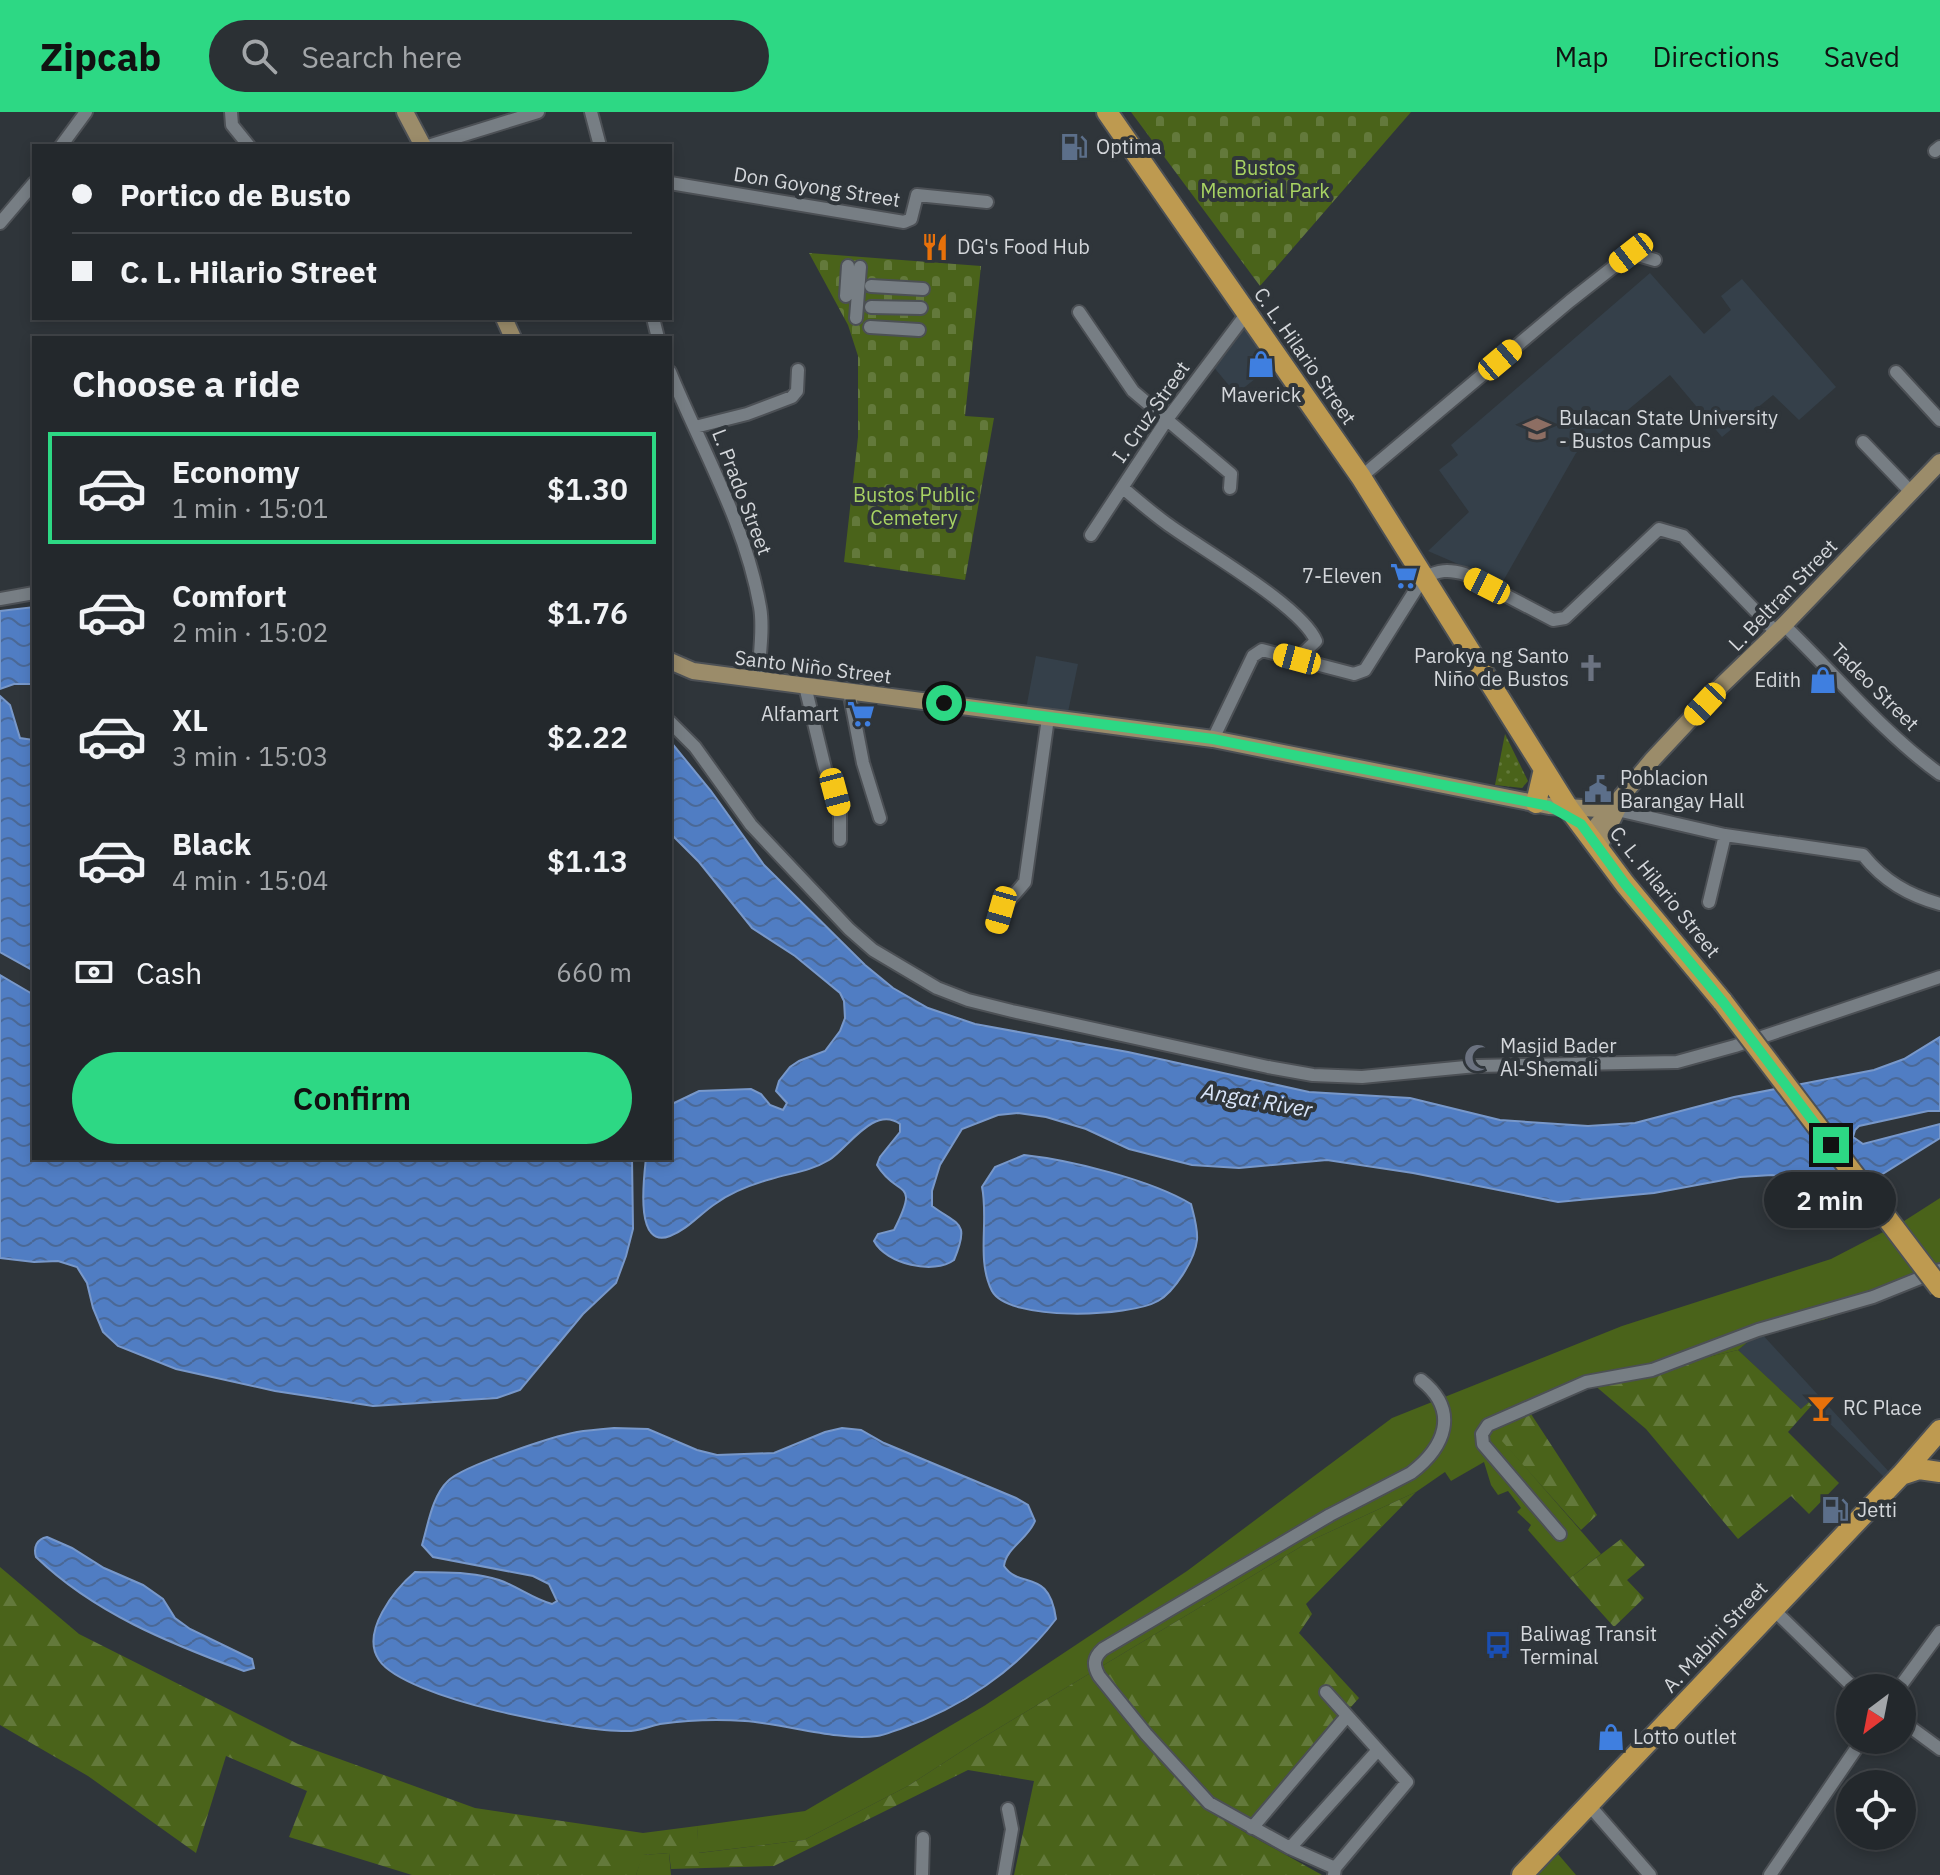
<!DOCTYPE html>
<html lang="en">
<head>
<meta charset="utf-8">
<style>
  :root { --surface:#23282c; --page:#2b3034; --text:#f1f3f6; --muted:#a3a6a9; --line:#404448; --accent:#2dd884 }
  body { margin:0; font-family:"IBM Plex Sans",sans-serif; background:var(--page); color:var(--text); height:100vh; display:flex; flex-direction:column; font-size:30px; white-space:nowrap }
  * { box-sizing:border-box; margin:0 }
  p { font-size:26px; color:var(--muted) }
  .icon { flex:none; width:44px; height:44px; fill:none; stroke:currentColor; stroke-width:2; stroke-linecap:round; stroke-linejoin:round }
  .map { position:relative; flex:1; overflow:hidden }
  .panel { position:absolute; left:32px; top:224px; width:640px; height:824px; display:flex; flex-direction:column; background:var(--surface); border-radius:0px; box-shadow:0 4px 12px #0003,0 0 0 2px var(--line) }
  .panel>* { flex:none }
  .guide { position:absolute; left:32px; top:32px; width:640px; height:176px; border-radius:0px; box-shadow:0 4px 12px #0003,0 0 0 2px var(--line); display:grid; align-content:center; height:176px; padding:0 40px; background:var(--surface) }
  .needle { width:52px; rotate:212deg }
  .tools { position:absolute; left:1836px; top:1562px; display:grid; gap:16px }
  .tools a { display:grid; place-items:center; width:80px; height:80px; border-radius:50%; background:var(--surface); box-shadow:0 4px 12px #0003,0 0 0 2px var(--line); font-size:40px }
  .end { position:absolute; width:36px; height:36px; margin:-18px; border:10px solid #2dd884; background:#111; box-shadow:0 0 0 4px #111 }
  .from { border-radius:50% }
  .bubble { position:absolute; height:56px; border-radius:28px; background:var(--surface); box-shadow:0 4px 12px #0003,0 0 0 2px var(--line); font-size:26px; font-weight:600; line-height:56px; text-align:center }
  .car { position:absolute; width:24px; height:48px; margin:-24px -12px; border-radius:10px; box-shadow:0 0 6px 2px #0007; background:linear-gradient(#f5c518 24%,#345 0 40%,#f5c518 0 76%,#345 0 86%,#f5c518 0) }
  .guide b { display:flex; align-items:center; gap:28px; height:76px; font-size:30px }
  .guide b+b { border-top:2px solid var(--line) }
  .guide i { width:20px; height:20px; background:var(--text) }
  ul { padding:0; list-style:none }
  li { display:flex; align-items:center; gap:24px; height:112px; margin:0 16px 12px; padding:0 24px; border:4px solid transparent; border-radius:0px }
  li div { flex:1 }
  li b { display:block; font-size:30px }
  li em { font-style:normal; font-weight:600 }
  li.on { border-color:var(--accent) }
  li>.icon { width:72px; height:72px; stroke-width:1.5 }
  h2 { padding:0 40px; font-size:36px; line-height:96px }
  .pay { display:flex; align-items:center; gap:20px; height:88px; padding:0 40px; font-size:30px }
  .pay p { margin-inline-start:auto }
  .button { display:flex; gap:16px; margin-top:auto; padding:16px 40px }
  .button a { flex:1; height:92px; border-radius:48px; background:var(--accent); color:#111; font-size:32px; font-weight:600; line-height:92px; text-align:center }
  header { display:flex; align-items:center; gap:48px; box-sizing:border-box; height:112px; padding:0 40px; background:var(--accent); color:#111 }
  header strong { font-size:38px }
  nav { display:flex; gap:44px; margin-inline-start:auto; font-size:28px }
  .search { width:560px; height:72px; background:var(--page); display:flex; align-items:center; gap:20px; box-sizing:border-box; padding:0 28px; border-radius:44px; color:var(--muted); font-size:30px }
  .map>svg:first-child { display:block }
  .built { fill:#35404a }
  .green { fill:#4a631a }
  .forest { fill:url(#forest-firs) }
  .cemetery { fill:url(#cemetery-stones) }
  .park { fill:url(#park-dots) }
  .water { fill:url(#water-waves); stroke:#7898ca; stroke-width:2 }
  .lines { fill:none; stroke-linecap:round; stroke-linejoin:round }
  .street-casing { stroke:#4c5055; stroke-width:16 }
  .secondary-casing { stroke:#4c5055; stroke-width:20 }
  .primary-casing { stroke:#4c5055; stroke-width:24 }
  .street { stroke:#777e84; stroke-width:12 }
  .secondary { stroke:#9b8c6a; stroke-width:16 }
  .primary { stroke:#be9a50; stroke-width:20 }
  .primary-bridge-casing { stroke:#4c5055; stroke-width:24; stroke-linecap:butt }
  .primary-bridge { stroke:#be9a50; stroke-width:20 }
  .route { stroke:#2dd884; stroke-width:10 }
  .labels { text-anchor:middle; stroke-width:8; stroke-linejoin:round; paint-order:stroke }
  .poi-label { font-size:20px; fill:#d4d7db; stroke:#2f353a; text-anchor:start }
  .park-label { font-size:20px; fill:#a8d363; stroke:#2f353a }
  .street-label { font-size:20px; fill:#d4d7db; stroke:#2f353a }
  .water-label { font-size:22px; font-style:italic; fill:#d9e5f9; stroke:#2f353a }
</style>
</head>
<body>
<header>
<strong>Zipcab</strong>
<div class="search"><svg class="icon" aria-label="search" viewBox="0 0 24 24"><circle cx="10" cy="10" r="6"/><path d="M15 15l6 6"/></svg>Search here</div>
<nav><a>Map</a><a>Directions</a><a>Saved</a></nav>
</header>
<div class="map">
<svg width="1940" height="1763" viewBox="0 0 1940 1763">
  <defs>
    <pattern id="forest-firs" width="22" height="20" patternUnits="userSpaceOnUse" patternTransform="scale(2)"><rect width="22" height="20" fill="#4a631a"/><path d="M5 1l3.5 6h-7zM16 11l3.5 6h-7z" fill="#63793b"/></pattern>
    <pattern id="cemetery-stones" width="16" height="16" patternUnits="userSpaceOnUse" patternTransform="scale(2)"><rect width="16" height="16" fill="#4a631a"/><path d="M2 7V4a2 2 0 0 1 4 0v3zM10 15v-3a2 2 0 0 1 4 0v3z" fill="#63793b"/></pattern>
    <pattern id="park-dots" width="8" height="8" patternUnits="userSpaceOnUse" patternTransform="scale(2)"><rect width="8" height="8" fill="#4a631a"/><path d="M2 2h.1M6 6h.1" fill="none" stroke="#63793b" stroke-width="1.8" stroke-linecap="round"/></pattern>
    <pattern id="water-waves" width="16" height="10" patternUnits="userSpaceOnUse" patternTransform="scale(2)"><rect width="16" height="10" fill="#507dc3"/><path d="M0 5q4-4 8 0t8 0" fill="none" stroke="#4a6896"/></pattern>
  </defs>
  <rect width="100%" height="100%" fill="#2f353a"/>
  <path class="built" d="M1650,161L1704,222L1731,198L1721,184L1742,167L1836,275L1799,308L1773,283L1722,325L1670,263L1576,341L1502,471L1428,439L1469,400L1439,358L1458,343L1451,333Z
    M1243,216L1270,255L1236,282L1212,253Z
    M1036,544L1078,552L1067,605L1026,597Z
    M1760,1220L1891,1362L1886,1367L1809,1291L1802,1298L1738,1238Z"/>
  <path class="green" d="M1940,1086V1162L1901,1111Z
    M1887,1118L1927,1170L1823,1208L1785,1213L1760,1220L1738,1238L1593,1272L1494,1319L1601,1442L1570,1466L1528,1418L1531,1413L1517,1400L1521,1396L1508,1379L1498,1383L1491,1373L1484,1350L1451,1369L1445,1360L1416,1380L1312,1428L979,1628L908,1674L804,1728L698,1741L697,1714L805,1699L984,1594L1187,1459L1392,1306L1622,1214L1831,1147Z
    M669,1741L671,1763H636L642,1743Z
    M1558,1742L1576,1763H1537Z"/>
  <path class="forest" d="M1738,1238L1801,1297L1809,1290L1812,1293L1788,1320L1839,1371L1809,1402L1791,1384L1738,1427L1646,1317L1593,1272Z
    M1531,1302L1597,1403L1581,1418L1493,1319Z
    M1416,1380L1306,1492L1312,1502L1299,1521L1359,1586L1241,1718L1322,1763H1014L1034,1669L968,1658L774,1754L671,1757L669,1741L643,1743L636,1763H412L289,1725L307,1679L226,1644L196,1741L88,1664L0,1613V1455L79,1522L298,1632L475,1696L643,1721L697,1714L699,1741L804,1728L908,1674L979,1628L1312,1428Z
    M1621,1427L1645,1453L1627,1468L1644,1486L1614,1515L1570,1466Z"/>
  <path class="cemetery" d="M1131,0H1411L1260,174Z
    M809,141L981,154L965,304L994,306L965,468L844,450L858,325V244L848,213Z"/>
  <path class="park" d="M1505,622L1528,669L1522,676L1495,673Z"/>
  <path class="water" d="M34,495V572H14L0,577V499Z
    M0,584L10,593L20,626L34,628V859L0,840Z
    M670,629L711,679L764,753L865,853L893,876L928,896L975,912L1128,940L1309,980L1410,986L1500,1008L1588,1014L1635,1011L1734,985L1874,958L1904,947L1940,925V999H1928L1859,1014L1855,1018L1853,1025L1863,1032L1940,1012V1026L1868,1071L1844,1079L1800,1067L1772,1063L1740,1065L1654,1081L1558,1090L1413,1061L1327,1048L1239,1056L1192,1053L1129,1037L1086,1017L1046,1005L1018,1001L998,1003L962,1017L940,1053L932,1079V1094C959,1114 970,1109 954,1148C934,1163 886,1152 874,1129L878,1122L894,1118C921,1065 897,1087 877,1053L880,1045L900,1020V1012C874,993 848,1036 829,1048C811,1059 791,1061 771,1067C753,1072 730,1081 715,1092C700,1102 687,1118 670,1124C634,1138 644,1065 646,1046H670V993L699,979L751,977L761,982L770,993L783,998L787,991L776,979L779,969L790,955L799,949L825,939L840,919L845,906L844,889L840,881L795,844L752,816L699,750L670,721Z
    M0,863L34,883V1046H632L633,1117L626,1144L616,1171L583,1202L520,1278L497,1286L373,1294L275,1279L176,1257L118,1234L103,1220L93,1196L87,1171L77,1155L58,1149L34,1150L0,1146Z
    M1024,1043C1071,1048 1151,1068 1191,1092C1194,1104 1198,1116 1197,1128C1195,1148 1174,1180 1158,1189C1130,1205 1009,1210 992,1179C976,1148 989,1108 982,1075L995,1055Z
    M614,1316L648,1317L697,1338L717,1343L774,1341L825,1320L842,1316L861,1318L884,1331L1016,1386L1028,1393L1035,1409C1028,1427 1006,1436 1004,1454C1020,1478 1049,1455 1056,1507C1017,1558 961,1596 900,1617C893,1619 885,1623 877,1624C837,1629 786,1612 745,1609C717,1607 688,1608 660,1612C651,1614 641,1618 631,1619C583,1621 405,1587 379,1548C360,1520 395,1477 415,1460C442,1461 473,1459 499,1468C517,1474 533,1487 552,1492L557,1489L549,1472L533,1464L433,1445L422,1433C428,1413 432,1384 448,1369C462,1354 554,1324 577,1320C589,1318 602,1317 614,1316Z
    M47,1425L72,1436L104,1456L143,1473L163,1487L175,1506L190,1517L252,1547L254,1556L244,1559C169,1531 94,1501 36,1445C33,1435 37,1427 47,1425Z"/>
  <g class="lines">
    <g class="street-casing">
      <path id="street" d="M231,0L232,13L249,34
        M591,0L600,34
        M61,34L86,0
        M428,34L538,0
        M1935,39L1940,35
        M670,71L904,110L911,107L917,83L987,90
        M0,111L34,71
        M871,174L923,177
        M846,184L848,154
        M871,195L921,196
        M1079,200L1133,279L1231,362L1230,376
        M653,206L658,226
        M856,206L860,155
        M870,215L919,218
        M670,260C702,338 745,410 760,495C764,517 759,545 758,568
        M1896,260L1940,308
        M695,315L747,302L792,285L797,279L798,258
        M1863,330L1911,380
        M1361,365L1570,189L1631,141L1655,148
        M1123,376C1137,388 1151,400 1166,411C1201,437 1302,494 1316,529L1297,547
        M1091,423L1168,306L1247,201
        M0,487L34,481
        M1784,513C1836,563 1882,620 1940,662
        M805,574L825,656L840,698V728
        M849,579L863,651L880,706
        M670,610L695,635L751,713L849,817L873,838L937,876L968,888L1012,899L1268,955L1313,963L1362,965L1476,954L1677,950L1735,934L1940,865
        M1213,627L1253,544L1262,538L1354,562L1365,558L1423,466C1439,458 1448,457 1465,462L1553,508L1565,506L1659,417L1683,424L1776,520
        M1617,698L1725,723L1863,743C1884,769 1908,783 1940,792
        M1709,790L1725,723
        M997,814L1001,798L1025,770L1048,606
        M1560,1422L1483,1332L1482,1322L1488,1313L1586,1270L1652,1258L1758,1218L1873,1185L1940,1158
        M1774,1498L1854,1576
        M1899,1576L1940,1520
        M1326,1580L1407,1670L1335,1756L1334,1763
        M1902,1609L1940,1637
        M1589,1693L1650,1763
        M1252,1716L1347,1604
        M1290,1736L1378,1638
        M1335,1756L1290,1736L1209,1691L1146,1622L1099,1564C1093,1553 1093,1546 1103,1537L1330,1403L1411,1361C1445,1335 1460,1299 1421,1268
        M922,1763L923,1726
        M1004,1763L1012,1717L1008,1697
        M1770,1763L1862,1628"/>
    </g>
    <g class="secondary-casing">
      <path id="secondary" d="M405,0L423,34
        M504,206L513,226
        M670,549L693,559L1213,627L1549,694L1617,698
        M1589,723L1653,647L1722,573L1784,513L1940,350
        M1599,735L1619,694"/>
    </g>
    <g class="primary-casing">
      <path id="primary" d="M1107,0L1361,365L1569,697L1625,772L1723,890
        M1536,691L1544,657
        M1901,1363L1919,1357L1940,1360
        M1522,1763L1901,1363L1940,1318"/>
    </g>
    <use href="#street" class="street"/>
    <use href="#secondary" class="secondary"/>
    <use href="#primary" class="primary"/>
    <g class="primary-bridge-casing">
      <path id="primary-bridge" d="M1723,890L1940,1176"/>
    </g>
    <use href="#primary-bridge" class="primary-bridge"/>
  </g>
  <g class="lines">
    <path class="route" d="M944,591L1213,627L1549,694L1581,712L1625,772L1723,890L1831,1033"/>
  </g>
  <defs>
    <g id="fuel-bare" transform="scale(2.16)"><path d="M-5.5-6h7V0h2V4h1.3V-2.5L3-4.5l.8-.8L6-3V5H2.5V1h-1V6h-7ZM-4.2-4.7v3.2H.2V-4.7Z" fill="#5c6f8a" stroke="#2f353a" stroke-width="2.5" paint-order="stroke"/></g>
    <g id="restaurant-bare" transform="scale(2.16)"><path d="M-5-6h1v4h1v-4h1v4h1v-4h1v5L-1.5 .5V6h-2V.5L-5-1ZM5-6V6H3V1.5H1.5Q1.5-4 5-6Z" fill="#e8710a" stroke="#2f353a" stroke-width="2.5" paint-order="stroke"/></g>
    <g id="shop-bare" transform="scale(2.16)"><path d="M-5-2.5h2.3a2.7 3.5 0 0 1 5.4 0H5L5.5 6h-11ZM-1.5-2.5h3a1.5 2.3 0 0 0-3 0Z" fill="#3f7fe0" stroke="#2f353a" stroke-width="2.5" paint-order="stroke"/></g>
    <g id="university-bare" transform="scale(2.16)"><path d="M0-5L7-2L0 1L-7-2ZM-4 1L0 2.5L4 1V4Q0 6-4 4Z" fill="#8d6e63" stroke="#2f353a" stroke-width="2.5" paint-order="stroke"/></g>
    <g id="supermarket-bare" transform="scale(2.16)"><path d="M-6-5.5h2.5l.6 2H6L4.5 2H-2.5L-4.4-4H-6ZM-1.5 3.2a1.3 1.3 0 1 0 .1 0ZM3 3.2a1.3 1.3 0 1 0 .1 0Z" fill="#3f7fe0" stroke="#2f353a" stroke-width="2.5" paint-order="stroke"/></g>
    <g id="church-bare" transform="scale(2.16)"><path d="M-1.2-6h2.4v3.5h3.3v2.4h-3.3V6h-2.4V-.1h-3.3v-2.4h3.3Z" fill="#6b7280" stroke="#2f353a" stroke-width="2.5" paint-order="stroke"/></g>
    <g id="civic-bare" transform="scale(2.16)"><path d="M-.6-6.5H3V-4.5H.6V-3L4-1V1h2V6H-6V1h2V-1L-.6-3ZM-1.2 2.5V6h2.4V2.5Z" fill="#5c6f8a" stroke="#2f353a" stroke-width="2.5" paint-order="stroke"/></g>
    <g id="mosque-bare" transform="scale(2.16)"><path d="M3.5-4.9A6 6 0 1 0 3.5 4.9A5 5 0 1 1 3.5-4.9Z" fill="#6b7280" stroke="#2f353a" stroke-width="2.5" paint-order="stroke"/></g>
    <g id="bar-bare" transform="scale(2.16)"><path d="M-6-5H6L.8 .8V4.5H3.5V6h-7V4.5H-.8V.8Z" fill="#e8710a" stroke="#2f353a" stroke-width="2.5" paint-order="stroke"/></g>
    <g id="bus-bare" transform="scale(2.16)"><path d="M-5-6H5V4H4V6H2V4H-2V6H-4V4H-5ZM-3.5-4V0h7V-4ZM-3.5 1.2v1.5H-2V1.2ZM2 1.2v1.5H3.5V1.2Z" fill="#1a4fb4" stroke="#2f353a" stroke-width="2.5" paint-order="stroke"/></g>
  </defs>
  <g fill-rule="evenodd">
    <use href="#fuel-bare" x="1074" y="35"/>
    <use href="#restaurant-bare" x="935" y="135"/>
    <use href="#shop-bare" x="1261" y="252"/>
    <use href="#university-bare" x="1537" y="317"/>
    <use href="#supermarket-bare" x="1404" y="464"/>
    <use href="#church-bare" x="1591" y="556"/>
    <use href="#shop-bare" x="1823" y="568"/>
    <use href="#supermarket-bare" x="861" y="602"/>
    <use href="#civic-bare" x="1598" y="677"/>
    <use href="#mosque-bare" x="1478" y="946"/>
    <use href="#bar-bare" x="1821" y="1296"/>
    <use href="#fuel-bare" x="1835" y="1398"/>
    <use href="#bus-bare" x="1498" y="1533"/>
    <use href="#shop-bare" x="1611" y="1625"/>
  </g>
  <g class="labels">
    <g class="poi-label">
      <text x="1096" y="42">Optima</text>
      <text x="957" y="142">DG's Food Hub</text>
      <text x="1261" y="290" text-anchor="middle">Maverick</text>
      <text x="1559" y="313">Bulacan State University<tspan x="1559" dy="23">- Bustos Campus</tspan></text>
      <text x="1382" y="471" text-anchor="end">7-Eleven</text>
      <text x="1569" y="551" text-anchor="end">Parokya ng Santo<tspan x="1569" dy="23">Niño de Bustos</tspan></text>
      <text x="1801" y="575" text-anchor="end">Edith</text>
      <text x="839" y="609" text-anchor="end">Alfamart</text>
      <text x="1620" y="673">Poblacion<tspan x="1620" dy="23">Barangay Hall</tspan></text>
      <text x="1500" y="941">Masjid Bader<tspan x="1500" dy="23">Al-Shemali</tspan></text>
      <text x="1843" y="1303">RC Place</text>
      <text x="1857" y="1405">Jetti</text>
      <text x="1520" y="1529">Baliwag Transit<tspan x="1520" dy="23">Terminal</tspan></text>
      <text x="1633" y="1632">Lotto outlet</text>
    </g>
    <g class="park-label">
      <text x="1265" y="63">Bustos<tspan x="1265" dy="23">Memorial Park</tspan></text>
      <text x="914" y="390">Bustos Public<tspan x="914" dy="23">Cemetery</tspan></text>
    </g>
    <g class="street-label">
      <text transform="translate(817 75) rotate(9)" y="7">Don Goyong Street</text>
      <text transform="translate(1305 244) rotate(55)" y="7">C. L. Hilario Street</text>
      <text transform="translate(1151 300) rotate(-55)" y="7">I. Cruz Street</text>
      <text transform="translate(742 380) rotate(69)" y="7">L. Prado Street</text>
      <text transform="translate(1783 483) rotate(-46)" y="7">L. Beltran Street</text>
      <text transform="translate(813 555) rotate(7)" y="7">Santo Niño Street</text>
      <text transform="translate(1875 575) rotate(45)" y="7">Tadeo Street</text>
      <text transform="translate(1665 780) rotate(51)" y="7">C. L. Hilario Street</text>
      <text transform="translate(1715 1525) rotate(-47)" y="7">A. Mabini Street</text>
    </g>
    <g class="water-label">
      <text transform="translate(1257 988) rotate(10)" y="8">Angat River</text>
    </g>
  </g>
</svg>
<div class="tools">
<a><svg class="needle" viewBox="-14 -14 28 28"><path d="M0-13l5 13h-10z" fill="#e53935"/><path d="M0 13l5-13h-10z" fill="#a3a6a9"/></svg></a>
<a><svg class="icon" aria-label="locate" viewBox="0 0 24 24"><circle cx="12" cy="12" r="6"/><path d="M12 2v4M12 18v4M2 12h4M18 12h4"/></svg></a>
</div>
<i class="end from" style="left:944px;top:591px"></i>
<i class="end" style="left:1831px;top:1033px"></i>
<div class="bubble" style="left:1764px;top:1060px;width:132px">2 min</div>
<i class="car" style="left:1631px;top:141px;rotate:232deg"></i>
<i class="car" style="left:1500px;top:248px;rotate:50deg"></i>
<i class="car" style="left:1487px;top:474px;rotate:297deg"></i>
<i class="car" style="left:1297px;top:547px;rotate:285deg"></i>
<i class="car" style="left:1705px;top:592px;rotate:223deg"></i>
<i class="car" style="left:835px;top:680px;rotate:165deg"></i>
<i class="car" style="left:1001px;top:798px;rotate:196deg"></i>
<div class="guide">
<b><i class="from"></i>Portico de Busto</b>
<b><i></i>C. L. Hilario Street</b>
</div>
<section class="panel">
<h2>Choose a ride</h2>
<ul>
<li class="on"><svg class="icon" aria-label="car" viewBox="0 0 24 24"><path d="M5 17H2v-5l4-1 3-4h7l3 4 3 1v5h-3M9 17h6M6 11h13"/><circle cx="7" cy="17" r="2"/><circle cx="17" cy="17" r="2"/></svg><div><b>Economy</b><p>1 min · 15:01</p></div><em>$1.30</em></li>
<li><svg class="icon" aria-label="car" viewBox="0 0 24 24"><path d="M5 17H2v-5l4-1 3-4h7l3 4 3 1v5h-3M9 17h6M6 11h13"/><circle cx="7" cy="17" r="2"/><circle cx="17" cy="17" r="2"/></svg><div><b>Comfort</b><p>2 min · 15:02</p></div><em>$1.76</em></li>
<li><svg class="icon" aria-label="car" viewBox="0 0 24 24"><path d="M5 17H2v-5l4-1 3-4h7l3 4 3 1v5h-3M9 17h6M6 11h13"/><circle cx="7" cy="17" r="2"/><circle cx="17" cy="17" r="2"/></svg><div><b>XL</b><p>3 min · 15:03</p></div><em>$2.22</em></li>
<li><svg class="icon" aria-label="car" viewBox="0 0 24 24"><path d="M5 17H2v-5l4-1 3-4h7l3 4 3 1v5h-3M9 17h6M6 11h13"/><circle cx="7" cy="17" r="2"/><circle cx="17" cy="17" r="2"/></svg><div><b>Black</b><p>4 min · 15:04</p></div><em>$1.13</em></li>
</ul>
<div class="pay"><svg class="icon" aria-label="cash" viewBox="0 0 24 24"><path d="M3 7h18v10H3z"/><circle cx="12" cy="12" r="2"/></svg>Cash<p>660 m</p></div>
<div class="button"><a>Confirm</a></div>
</section>
</div>
</body>
</html>
